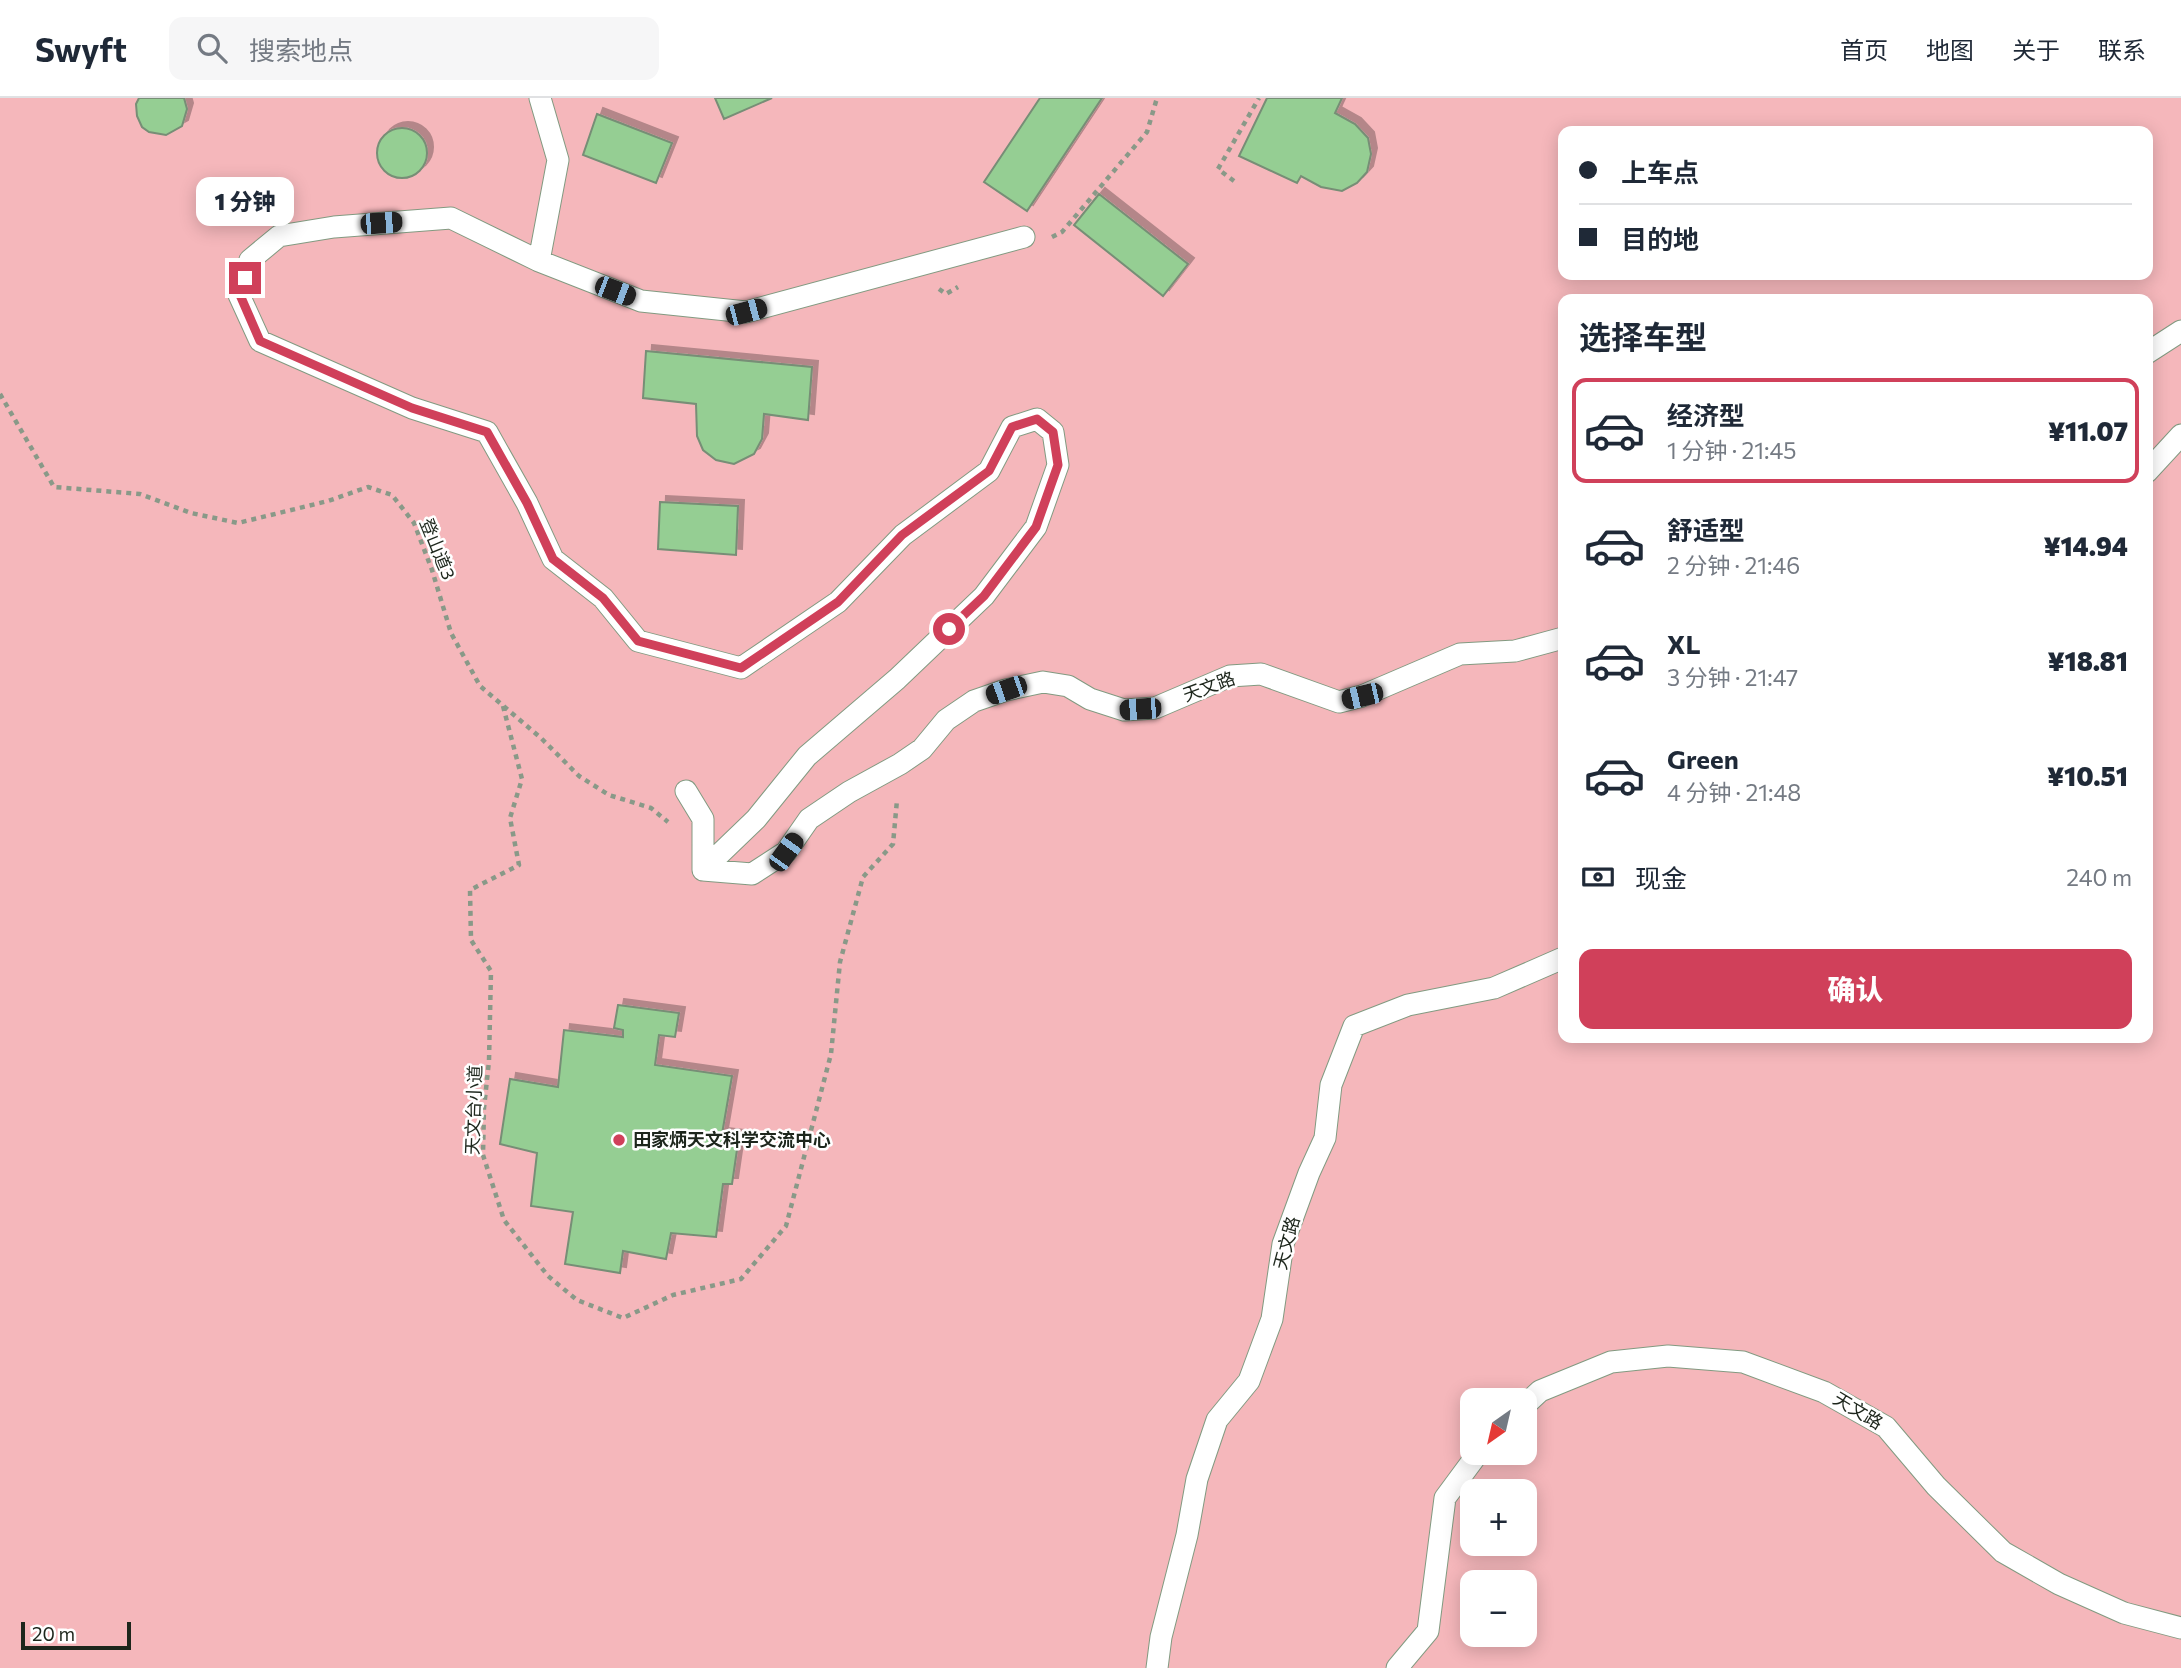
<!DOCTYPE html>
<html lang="zh">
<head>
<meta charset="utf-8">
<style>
  :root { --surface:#fff; --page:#f6f6f7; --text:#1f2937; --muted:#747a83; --line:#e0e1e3; --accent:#d0405a }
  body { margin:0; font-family:Commissioner,"Noto Sans SC",sans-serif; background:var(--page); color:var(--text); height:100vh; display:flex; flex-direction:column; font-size:26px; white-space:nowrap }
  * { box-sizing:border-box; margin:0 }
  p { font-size:23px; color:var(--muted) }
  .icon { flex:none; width:38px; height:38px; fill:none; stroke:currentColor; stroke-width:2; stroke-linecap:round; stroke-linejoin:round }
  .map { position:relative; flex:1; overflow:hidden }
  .panel { position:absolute; left:1558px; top:196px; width:595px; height:749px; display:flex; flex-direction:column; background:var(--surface); border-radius:14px; box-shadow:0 4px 18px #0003 }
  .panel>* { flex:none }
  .top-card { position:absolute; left:1558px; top:28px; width:595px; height:154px; border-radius:14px; box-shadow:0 4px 18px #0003; display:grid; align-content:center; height:154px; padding:0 21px; background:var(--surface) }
  .needle { width:46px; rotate:214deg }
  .tools { position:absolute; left:1460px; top:1290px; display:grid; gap:14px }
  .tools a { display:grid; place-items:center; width:77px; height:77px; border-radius:14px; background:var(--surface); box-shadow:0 4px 18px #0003; font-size:35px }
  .scale { position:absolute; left:21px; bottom:18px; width:110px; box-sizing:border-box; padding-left:7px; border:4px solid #1d261c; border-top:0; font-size:19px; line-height:24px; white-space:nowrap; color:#1d261c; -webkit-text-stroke:5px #fff; paint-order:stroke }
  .end { position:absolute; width:32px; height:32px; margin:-16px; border:9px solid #d0405a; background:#fff; box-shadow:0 0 0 4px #fff }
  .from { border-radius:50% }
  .bubble { position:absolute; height:49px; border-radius:14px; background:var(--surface); box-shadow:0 4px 18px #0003; font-size:23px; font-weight:800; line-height:49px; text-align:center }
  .car { position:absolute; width:21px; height:42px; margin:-21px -10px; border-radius:9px; box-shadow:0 0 5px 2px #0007; background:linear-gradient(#222 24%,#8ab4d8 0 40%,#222 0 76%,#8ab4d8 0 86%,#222 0) }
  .top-card b { display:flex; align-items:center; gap:24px; height:66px; font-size:26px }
  .top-card b+b { border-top:2px solid var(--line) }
  .top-card i { width:18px; height:18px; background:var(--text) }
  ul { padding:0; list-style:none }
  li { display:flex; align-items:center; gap:21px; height:105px; margin:0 14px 10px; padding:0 7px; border:4px solid transparent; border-radius:14px }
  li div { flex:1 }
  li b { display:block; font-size:26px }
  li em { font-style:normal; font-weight:800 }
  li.selected { border-color:var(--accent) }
  li>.icon { width:63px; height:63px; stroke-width:1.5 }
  h2 { padding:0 21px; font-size:32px; line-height:84px }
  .pay { display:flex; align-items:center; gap:18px; height:77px; padding:0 21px; font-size:26px }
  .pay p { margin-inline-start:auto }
  .button { display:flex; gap:14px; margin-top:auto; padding:14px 21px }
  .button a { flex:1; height:80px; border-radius:14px; background:var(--accent); color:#fff; font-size:28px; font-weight:800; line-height:80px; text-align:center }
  header { display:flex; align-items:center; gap:42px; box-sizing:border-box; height:98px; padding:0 35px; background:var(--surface); border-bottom:2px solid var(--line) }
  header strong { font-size:33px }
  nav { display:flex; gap:38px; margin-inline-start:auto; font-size:24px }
  .search { width:490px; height:63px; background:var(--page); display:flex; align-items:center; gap:18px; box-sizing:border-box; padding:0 24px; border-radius:14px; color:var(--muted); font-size:26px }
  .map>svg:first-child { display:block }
  .green { fill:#f5b7bb; fill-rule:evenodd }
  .building { fill:#95ce93; stroke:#778e76; stroke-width:2; filter:url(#shadow) }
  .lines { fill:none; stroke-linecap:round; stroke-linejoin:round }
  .lane-casing { stroke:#829a81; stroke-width:23 }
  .path { stroke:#899988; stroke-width:4.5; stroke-dasharray:5 5; stroke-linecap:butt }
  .lane { stroke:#fff; stroke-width:21 }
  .route { stroke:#d0405a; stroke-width:9 }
  .poi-dot { fill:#d0405a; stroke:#fff; stroke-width:2.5 }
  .labels { text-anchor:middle; stroke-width:5; stroke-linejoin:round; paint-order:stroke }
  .street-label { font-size:18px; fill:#1d261c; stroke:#fff }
  .poi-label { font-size:18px; font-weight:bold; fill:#1d261c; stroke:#fff; text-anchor:start }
</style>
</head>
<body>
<header>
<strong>Swyft</strong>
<div class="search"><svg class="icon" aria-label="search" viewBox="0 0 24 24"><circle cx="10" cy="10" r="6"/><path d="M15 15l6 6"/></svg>搜索地点</div>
<nav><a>首页</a><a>地图</a><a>关于</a><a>联系</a></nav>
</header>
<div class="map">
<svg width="2181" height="1570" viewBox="0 0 2181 1570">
  <defs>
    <filter id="shadow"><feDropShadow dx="6" dy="-6" stdDeviation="0" flood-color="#0004"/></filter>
  </defs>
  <rect width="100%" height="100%" fill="#e9fee8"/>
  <path class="green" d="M0,0H2181V1570H0ZM1563,33H2147V177H1563ZM1563,201H2147V940H1563ZM1472,1302H1524V1354H1472ZM1472,1393H1524V1446H1472ZM1472,1484H1524V1536H1472Z"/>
  <path class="building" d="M139,0H184L187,11L182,28L166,37L149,34L142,29L137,18L136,6Z
    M715,0H772L724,21Z
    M1040,0H1102L1027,113L984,84Z
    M1267,0H1342L1335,15L1355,26L1368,40L1371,56L1367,74L1357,85L1342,93L1321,89L1301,78L1297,85L1239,58Z
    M597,16L672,45L656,85L583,57Z
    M377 55a25 25 0 1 1 50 0a25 25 0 1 1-50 0Z
    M1099,96L1188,166L1163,198L1074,127Z
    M646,253L812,269L808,322L764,316L762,341L754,356L734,366L716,362L703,352L697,338L696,306L643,300Z
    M660,404L738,408L736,457L658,451Z
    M618,907L679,915L675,939L659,937L655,967L732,978L722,1036L739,1038L732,1086H723L716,1139L671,1135L666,1161L623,1153L620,1175L565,1166L573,1114L531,1108L537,1055L500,1046L510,981L558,989L564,932L623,939V932L614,930Z"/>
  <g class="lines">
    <g class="lane-casing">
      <path id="lane" d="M539,163L558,62L540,0
        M2147,255L2181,233
        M2147,374L2181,337
        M686,693L703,721V772
        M703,772L756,721L807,658L897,581L984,498L1036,429L1058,367L1053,334L1037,321L1012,329L989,373L903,437L838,504L741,570L638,543L603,500L553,461L527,405L487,334L412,310L260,243L239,197L250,162L279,138L334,129L451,120L539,163L641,203L746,214L1024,139
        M703,772L752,776L786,754L809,721L849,694L900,666L922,651L946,622L974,603L1006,592L1043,584L1068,588L1090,601L1124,612L1155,610L1230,578L1261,576L1339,604L1362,598L1460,556L1515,553L1563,540
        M1524,1308L1540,1293L1611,1264L1668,1258L1743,1264L1824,1294L1886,1329L1936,1388L2003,1454L2059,1486L2124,1515L2181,1530
        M1157,1570L1161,1539L1187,1437L1197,1381L1217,1322L1249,1283L1272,1221L1283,1146L1309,1075L1325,1040L1331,987L1354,928L1408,907L1494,890L1563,860
        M1397,1570L1428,1533L1445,1400L1479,1354"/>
    </g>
    <path class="path" d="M1234,83L1218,71L1259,0
      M1052,139L1062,134L1147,34L1157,0
      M939,191L946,196L958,189
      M0,296L54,389L140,396L191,415L238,425L328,403L368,389L392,397L414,425L432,472L451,535L480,588L541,640L579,678L609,697L651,710L668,724
      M503,608L522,681L510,720L519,767L470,792L471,842L491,873L489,963L484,1010L483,1057L504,1122L548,1178L577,1202L623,1220L673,1197L741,1181L786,1128L831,956L840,864L863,779L893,746L897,702"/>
    <use href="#lane" class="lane"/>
  </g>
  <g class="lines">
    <path class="route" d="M245,180L240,197L260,243L412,310L487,334L527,405L553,461L603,500L638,543L741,570L838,504L902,437L989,373L1012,329L1037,321L1053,334L1058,367L1036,429L984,498L949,531"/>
  </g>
  <circle class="poi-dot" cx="619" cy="1042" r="7"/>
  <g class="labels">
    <g class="street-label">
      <text transform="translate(437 451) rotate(68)" y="6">登山道3</text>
      <text transform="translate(1209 589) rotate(-20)" y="6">天文路</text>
      <text transform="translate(474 1012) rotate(-88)" y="6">天文台小道</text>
      <text transform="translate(1287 1145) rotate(-75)" y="6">天文路</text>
      <text transform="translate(1858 1313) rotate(31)" y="6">天文路</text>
    </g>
    <g class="poi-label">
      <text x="633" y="1048">田家炳天文科学交流中心</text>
    </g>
  </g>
</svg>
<div class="tools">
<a><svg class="needle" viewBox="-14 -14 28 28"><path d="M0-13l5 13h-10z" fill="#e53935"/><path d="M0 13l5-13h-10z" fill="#747a83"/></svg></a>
<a>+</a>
<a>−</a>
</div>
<div class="scale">20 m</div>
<i class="end from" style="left:949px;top:531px"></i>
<i class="end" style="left:245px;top:180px"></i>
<div class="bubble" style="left:196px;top:79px;width:98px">1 分钟</div>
<i class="car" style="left:381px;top:125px;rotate:86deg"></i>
<i class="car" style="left:615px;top:193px;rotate:111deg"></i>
<i class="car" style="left:746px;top:214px;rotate:75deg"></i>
<i class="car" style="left:1006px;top:592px;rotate:251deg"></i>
<i class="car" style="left:1362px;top:598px;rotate:257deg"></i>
<i class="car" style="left:1140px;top:611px;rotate:266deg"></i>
<i class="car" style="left:786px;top:754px;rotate:36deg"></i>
<div class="top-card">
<b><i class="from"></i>上车点</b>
<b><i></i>目的地</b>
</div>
<section class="panel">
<h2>选择车型</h2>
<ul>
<li class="selected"><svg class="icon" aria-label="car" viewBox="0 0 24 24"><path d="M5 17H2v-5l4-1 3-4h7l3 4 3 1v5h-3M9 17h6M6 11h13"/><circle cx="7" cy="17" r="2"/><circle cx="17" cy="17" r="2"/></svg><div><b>经济型</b><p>1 分钟 · 21:45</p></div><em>¥11.07</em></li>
<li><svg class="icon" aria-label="car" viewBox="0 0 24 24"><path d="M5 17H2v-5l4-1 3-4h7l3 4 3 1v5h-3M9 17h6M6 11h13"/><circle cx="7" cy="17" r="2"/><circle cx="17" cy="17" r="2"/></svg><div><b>舒适型</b><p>2 分钟 · 21:46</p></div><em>¥14.94</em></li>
<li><svg class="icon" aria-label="car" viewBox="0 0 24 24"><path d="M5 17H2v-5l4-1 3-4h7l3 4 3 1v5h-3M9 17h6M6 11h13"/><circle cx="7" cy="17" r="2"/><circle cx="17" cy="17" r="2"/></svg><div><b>XL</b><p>3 分钟 · 21:47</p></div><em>¥18.81</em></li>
<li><svg class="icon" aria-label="car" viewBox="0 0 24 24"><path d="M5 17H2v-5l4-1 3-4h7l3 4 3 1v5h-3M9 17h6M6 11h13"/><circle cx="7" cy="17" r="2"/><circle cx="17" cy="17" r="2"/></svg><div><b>Green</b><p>4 分钟 · 21:48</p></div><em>¥10.51</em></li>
</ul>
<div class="pay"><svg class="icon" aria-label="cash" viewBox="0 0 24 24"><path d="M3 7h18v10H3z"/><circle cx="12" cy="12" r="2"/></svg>现金<p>240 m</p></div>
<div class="button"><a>确认</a></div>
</section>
</div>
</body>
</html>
